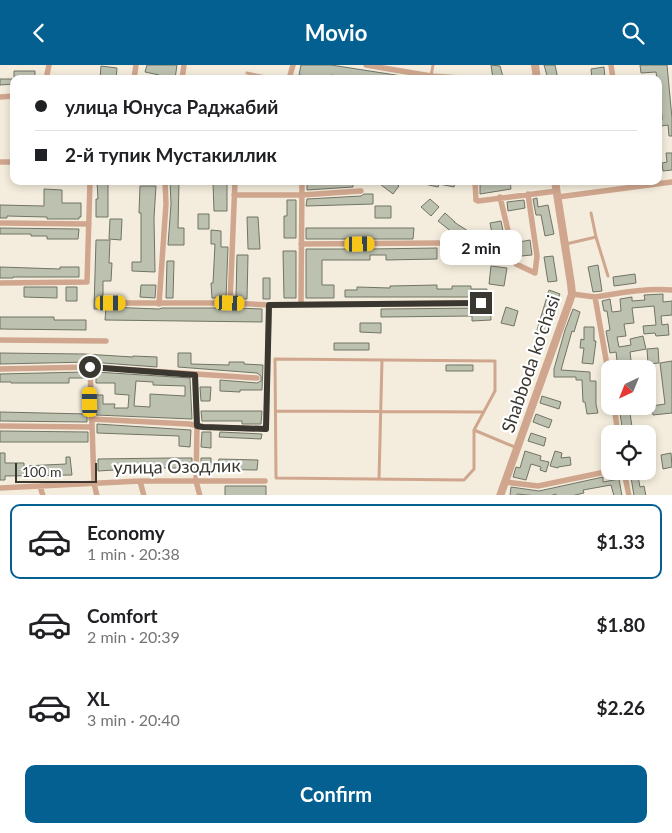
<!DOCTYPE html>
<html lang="en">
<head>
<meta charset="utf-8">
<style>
  :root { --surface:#fff; --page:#f6f6f6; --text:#202124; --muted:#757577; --line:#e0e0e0; --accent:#046091 }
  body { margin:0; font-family:Lato,sans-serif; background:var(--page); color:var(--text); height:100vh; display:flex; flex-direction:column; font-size:19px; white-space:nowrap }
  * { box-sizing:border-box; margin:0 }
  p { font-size:16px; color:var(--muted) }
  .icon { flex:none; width:28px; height:28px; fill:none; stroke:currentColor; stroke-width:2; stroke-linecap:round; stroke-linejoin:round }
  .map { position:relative; height:430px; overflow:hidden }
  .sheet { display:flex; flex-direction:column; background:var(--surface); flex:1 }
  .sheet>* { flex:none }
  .guide { position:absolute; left:10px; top:10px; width:652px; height:110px; border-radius:10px; box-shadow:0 2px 8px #0003; display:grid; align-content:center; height:110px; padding:0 25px; background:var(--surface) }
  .needle { width:32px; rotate:223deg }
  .controls { position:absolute; left:601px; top:295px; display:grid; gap:10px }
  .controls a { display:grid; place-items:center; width:55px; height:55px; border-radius:10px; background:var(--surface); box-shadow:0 2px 8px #0003; font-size:25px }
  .scale { position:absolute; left:15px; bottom:12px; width:82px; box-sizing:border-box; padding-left:5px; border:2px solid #3a3730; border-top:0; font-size:14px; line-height:18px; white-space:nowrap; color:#3a3730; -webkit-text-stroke:4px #fff; paint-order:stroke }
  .end { position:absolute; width:22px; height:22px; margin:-11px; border:6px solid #3a3730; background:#fff; box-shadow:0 0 0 2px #fff }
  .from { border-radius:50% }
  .bubble { position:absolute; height:35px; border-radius:10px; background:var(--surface); box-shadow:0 2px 8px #0003; font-size:16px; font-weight:700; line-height:35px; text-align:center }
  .car { position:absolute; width:15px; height:30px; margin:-15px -8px; border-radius:6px; box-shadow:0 0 4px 1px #0007; background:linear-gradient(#f5c518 24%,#345 0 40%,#f5c518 0 76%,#345 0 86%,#f5c518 0) }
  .guide b { display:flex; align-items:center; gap:18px; height:48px; font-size:19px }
  .guide b+b { border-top:1px solid var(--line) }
  .guide i { width:12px; height:12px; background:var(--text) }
  ul { padding:9px 0 0; list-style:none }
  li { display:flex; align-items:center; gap:15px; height:75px; margin:0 10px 8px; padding:0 15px; border:2px solid transparent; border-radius:10px }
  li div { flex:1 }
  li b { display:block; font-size:19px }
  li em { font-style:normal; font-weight:700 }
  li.on { border-color:var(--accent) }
  li>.icon { width:45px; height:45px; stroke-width:1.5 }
  .primary-button { display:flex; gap:10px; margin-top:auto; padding:10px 25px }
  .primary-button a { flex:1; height:58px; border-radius:10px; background:var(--accent); color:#fff; font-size:20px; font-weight:700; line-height:58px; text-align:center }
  header { display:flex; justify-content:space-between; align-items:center; height:65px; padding:0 25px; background:var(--accent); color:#fff; font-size:22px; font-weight:700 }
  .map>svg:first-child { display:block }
  .building { fill:#bdc1b0; stroke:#717465; fill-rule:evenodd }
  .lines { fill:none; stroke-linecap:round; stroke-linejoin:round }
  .service { stroke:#d0a78e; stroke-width:3 }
  .minor { stroke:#d0a78e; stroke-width:5.5 }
  .tertiary { stroke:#d0a78e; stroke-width:8 }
  .route { stroke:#3a3730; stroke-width:6 }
  .labels { text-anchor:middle; stroke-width:4.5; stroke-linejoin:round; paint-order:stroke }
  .street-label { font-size:18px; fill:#3a3730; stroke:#fff }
</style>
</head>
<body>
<header><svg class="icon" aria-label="back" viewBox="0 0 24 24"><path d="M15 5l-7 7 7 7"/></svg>Movio<svg class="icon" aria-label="search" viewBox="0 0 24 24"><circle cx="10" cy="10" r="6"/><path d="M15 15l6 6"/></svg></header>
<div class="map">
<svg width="672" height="431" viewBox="0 0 672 431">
  <rect width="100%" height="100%" fill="#f4eddd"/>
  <path class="building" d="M147,0H177L175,14H158L159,10L145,7Z
    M301,0H331L402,11V14H356L331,10L330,14L313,12L299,10Z
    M491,0L500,1L503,12H501L502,14H493Z
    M544,0H555L558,14H548Z
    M640,0H667L672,53V71H669L668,60L661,61L660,55H662V51L659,28V14H657L656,7L641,8Z
    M101,1L117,3L116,14H100Z
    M604,2L605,14H592L591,4Z
    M14,6H35V14H14V19L0,20V14H14Z
    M666,88H672V105L663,106L662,98L667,97Z
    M97,116H108V152H96V134H98Z
    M170,116H179L178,163H184V180H168L171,139Z
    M307,116H353V122L307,125Z
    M376,116H393L399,121L393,129Z
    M421,116H455L454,122L439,119L438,122L420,118Z
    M480,116H490V118L510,116L511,124L480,129Z
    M213,118H227V146H214Z
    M140,121H156L154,153L155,207L132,206V197H141V148H139Z
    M44,124L62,125V138H81V152H79V154H47V152H46L7,151V153H0V140L44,141Z
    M364,129H373V139L306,141L307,134L361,131Z
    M537,133L538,142L548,140L554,169L545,171L541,150H536L533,134Z
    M430,134L439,142L431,151L421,142Z
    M287,135H296V173H284V151H287Z
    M524,135L525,143L508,146L507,137Z
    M375,141H391V153H375Z
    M445,148L455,157H454L468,166L460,177L450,171L452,167L438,156Z
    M198,149H209V164H198Z
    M247,152H258L260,184H248Z
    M110,154H122L121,175L109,174Z
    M501,156L507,185L496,188L490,158Z
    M0,163L79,164L78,174H47V171H31V169H0Z
    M306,163H414L413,174H306Z
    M211,165L221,166V182H228L226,233H212L211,218H213L215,179H211Z
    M96,175H110L109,198H112L111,216H103V244H94Z
    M530,175L532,190L521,191L519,177Z
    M437,183V194L386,195V190H370V195H322V220H334V233H306V184H370Z
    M283,186H296V233H284Z
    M237,190H248L247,234H236Z
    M553,191L557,216L548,217L544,192Z
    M167,196H174L173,233H166Z
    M598,200L602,226L593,227L588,202Z
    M491,201L507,203L504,221L489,219Z
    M0,202L60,204V202H79V212H13V213H0Z
    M635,209L636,218L614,221L613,212Z
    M263,213H270V234H263Z
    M141,220H156L155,233L140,232Z
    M437,220V224H452V221H471V224H487V231H471V232H345V225H357V222L390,223V221Z
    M24,222H57V233L24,232Z
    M66,222H77V236H66Z
    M549,225L560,229L553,246L547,268L537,265Z
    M663,229V237L672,236V250L661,251L662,260L668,259L669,270L656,271L655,268L644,269L643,261L656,260L654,241L632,243L634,258L624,259L626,271L617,272L619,282L631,280L630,274L643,271L646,284L630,287L632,304H618L616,287L610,288L606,266L610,265L607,246H604L602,236L610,234L612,247L621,246L620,234L632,232V236L645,235L644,230Z
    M490,241L491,255L472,256V251L381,252V244L481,243Z
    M106,242L159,244L162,243H236L262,244V257L105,255Z
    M506,242L518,246L514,261L501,258Z
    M573,244L580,247L574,267L572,266L561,305L590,307V316H596V339L598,348L587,349L585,337H583L582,315H576V312H554V304L565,265Z
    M0,252H54V255H86V265L0,264Z
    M360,258H381V268L360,267Z
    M584,262H594V276H596L593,299L582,298L584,283H580L581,274L584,275Z
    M334,278H369V285H334Z
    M658,283L659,298L648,299L647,284Z
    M0,288L84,289L133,292V291L157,292V302L90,297L0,299Z
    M178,288H191V299L229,300V297H244V299L263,300L262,325H240V327L220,326V315L257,318L261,316V311L257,308L178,302Z
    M672,296V348L653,350L652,341L665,339L660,298Z
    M446,300H473V306H446Z
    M85,307L86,313H69V318H11V317H0V309Z
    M96,307L190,313L192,354L96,350V330H103V339H115L114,343H128L129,330L115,329V318H96ZM136,316L153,317V320L185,321V331L150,329V342L134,341Z
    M200,322H211L210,336H201Z
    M542,331L561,337L559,344L540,338Z
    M619,341H629L633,369H623Z
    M201,346H262L261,359H242V356H202Z
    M0,347L87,349V357L0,356Z
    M536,349L552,355L549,363L533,357Z
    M97,359L191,365L190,382L179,381V371L97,368Z
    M0,366L88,367V377H0Z
    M202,367H211V383L201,382Z
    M220,367L262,369L261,374L219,372Z
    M531,368L546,373L544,381L528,376Z
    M525,386L541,391L540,395L549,397L546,407L540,405L541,402L531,399L526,415L513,412L516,402L520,403Z
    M555,386L562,388L561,393L570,392L571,400L558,402V403L550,401Z
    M0,388H5V398H24V401L66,399V392H70L72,410L5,411V415H0Z
    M671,388L672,402L663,404L661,390Z
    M170,393H192V403H148L98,406V394Z
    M201,393H211V398H218L219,394L258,395L257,405L201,404Z
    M630,406H637L640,422L644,421L646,431H634Z
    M603,412V417L619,414L622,431H614L611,420L583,425L584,428L571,431H556V429L550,431H537L517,429V431H510L511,422L539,426Z
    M225,421H266V431H225Z"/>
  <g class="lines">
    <path class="service" d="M247,8L275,14
      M431,11L433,0
      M591,148L596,172L608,211
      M566,179L596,172
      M276,346L484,347
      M474,365L495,326V296L275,294L276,413L464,415L474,404V365L517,383
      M379,414L382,295"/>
    <path class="minor" d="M366,0L431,11L476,14
      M611,0L613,14
      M46,14L49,0
      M134,14L136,0
      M182,14L184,0
      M289,14L293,0
      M0,32L14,31
      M0,97H14
      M475,116L476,135L478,136L557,126
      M234,130H302L361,126
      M500,132L516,199L535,208L537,191L528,129
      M558,132L672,117
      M0,158L89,159
      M301,179L439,178
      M0,218L87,217L90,116
      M572,229L595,232L610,317
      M595,232C620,228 646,223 672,225
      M111,238H230L269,240L481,238
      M230,238L235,116
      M159,239L166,139L165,116
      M301,239L302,116
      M0,275L106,276
      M90,302L94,418L97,431
      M0,304L90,302L257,313
      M195,310L197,361L196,416L200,431
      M614,341L618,369
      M91,354L189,359L203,362L266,364L269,240
      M0,361L91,362
      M624,406L629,431
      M140,416L144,431
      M505,417L538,421L610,406
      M40,421L43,431
      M0,423L140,416H265"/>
    <path class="tertiary" d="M535,0L537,14
      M500,431L569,238L572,229L571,219L555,116"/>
  </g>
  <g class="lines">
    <path class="route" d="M90,302L195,310L197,361L203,362L266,364L269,240L481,238"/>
  </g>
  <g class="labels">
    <g class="street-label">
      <text transform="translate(531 299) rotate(-71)" y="6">Shabboda ko'chasi</text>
      <text transform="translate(177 402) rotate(-1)" y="6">улица Озодлик</text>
    </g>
  </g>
</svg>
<div class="controls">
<a><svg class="needle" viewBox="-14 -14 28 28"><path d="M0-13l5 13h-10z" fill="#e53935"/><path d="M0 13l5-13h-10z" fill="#757577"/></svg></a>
<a><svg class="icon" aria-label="locate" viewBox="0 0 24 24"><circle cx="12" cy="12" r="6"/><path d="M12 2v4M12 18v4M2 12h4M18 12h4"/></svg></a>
</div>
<div class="scale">100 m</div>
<i class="end from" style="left:90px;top:302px"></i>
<i class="end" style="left:481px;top:238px"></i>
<div class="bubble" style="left:440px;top:165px;width:82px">2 min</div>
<i class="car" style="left:360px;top:179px;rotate:89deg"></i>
<i class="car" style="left:111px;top:238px;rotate:90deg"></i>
<i class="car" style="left:230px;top:238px;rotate:92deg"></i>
<i class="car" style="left:90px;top:337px;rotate:359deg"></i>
<div class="guide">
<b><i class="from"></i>улица Юнуса Раджабий</b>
<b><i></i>2-й тупик Мустакиллик</b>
</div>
</div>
<section class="sheet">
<ul>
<li class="on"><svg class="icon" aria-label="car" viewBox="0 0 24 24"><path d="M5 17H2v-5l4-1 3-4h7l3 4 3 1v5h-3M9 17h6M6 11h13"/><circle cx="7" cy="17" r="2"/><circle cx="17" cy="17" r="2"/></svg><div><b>Economy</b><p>1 min · 20:38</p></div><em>$1.33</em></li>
<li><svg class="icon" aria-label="car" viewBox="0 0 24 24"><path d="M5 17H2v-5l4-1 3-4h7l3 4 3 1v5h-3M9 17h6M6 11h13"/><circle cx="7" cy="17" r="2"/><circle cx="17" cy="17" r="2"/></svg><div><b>Comfort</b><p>2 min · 20:39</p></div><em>$1.80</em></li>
<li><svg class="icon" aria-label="car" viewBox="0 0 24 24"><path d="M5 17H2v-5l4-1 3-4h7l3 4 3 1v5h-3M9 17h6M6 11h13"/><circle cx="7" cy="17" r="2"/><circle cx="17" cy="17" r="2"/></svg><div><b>XL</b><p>3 min · 20:40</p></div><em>$2.26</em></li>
</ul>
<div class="primary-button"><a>Confirm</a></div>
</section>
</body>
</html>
